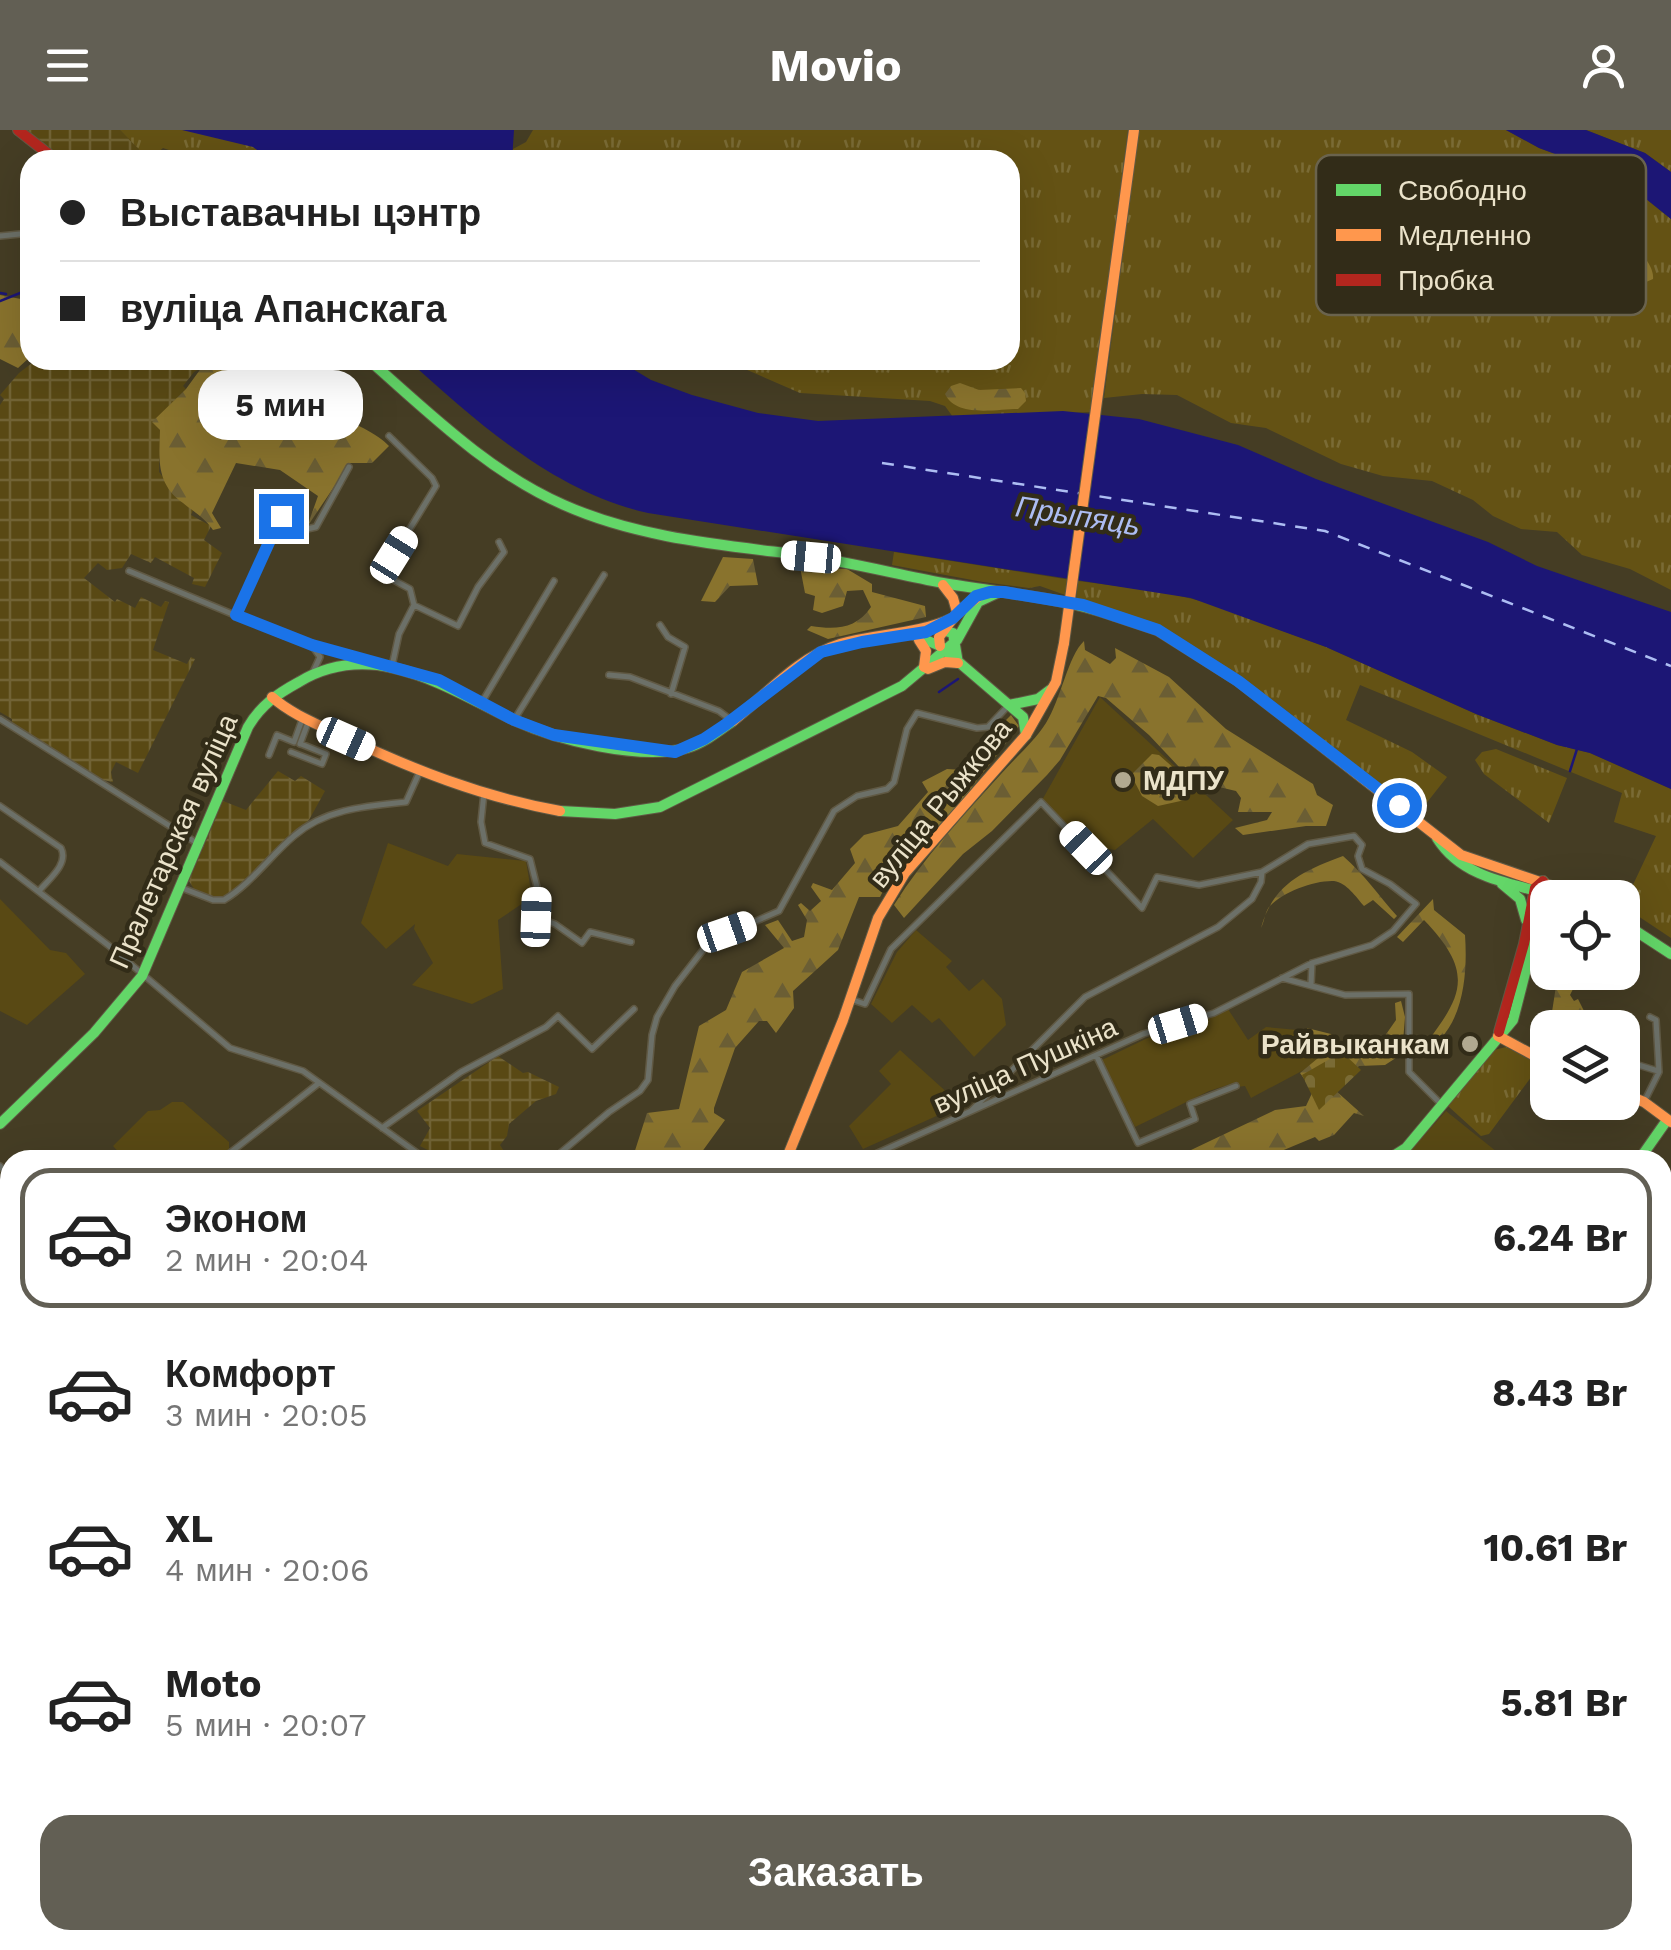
<!DOCTYPE html>
<html lang="ru">
<head>
<meta charset="utf-8">
<style>
  :root { --surface:#fff; --page:#f6f6f6; --text:#222; --muted:#767676; --line:#e0e0e0; --accent:#625f54 }
  body { margin:0; font-family:"Work Sans",sans-serif; background:var(--page); color:var(--text); height:100vh; display:flex; flex-direction:column; font-size:38px; white-space:nowrap }
  * { box-sizing:border-box; margin:0 }
  p { font-size:32px; color:var(--muted) }
  .icon { flex:none; width:55px; height:55px; fill:none; stroke:currentColor; stroke-width:2; stroke-linecap:round; stroke-linejoin:round }
  .map { position:relative; flex:1; overflow:hidden }
  .panel { position:absolute; left:0px; top:1020px; width:1672px; height:800px; display:flex; flex-direction:column; background:var(--surface); border-radius:30px 30px 0 0; box-shadow:0 10px 40px #0002 }
  .panel>* { flex:none }
  .guide { position:absolute; left:20px; top:20px; width:1000px; height:220px; border-radius:30px; box-shadow:0 10px 40px #0002; display:grid; align-content:center; height:220px; padding:0 40px; background:var(--surface) }
  .buttons { position:absolute; left:1530px; top:750px; display:grid; gap:20px }
  .buttons a { display:grid; place-items:center; width:110px; height:110px; border-radius:20px; background:var(--surface); box-shadow:0 10px 40px #0002; font-size:50px }
  .end { position:absolute; width:45px; height:45px; margin:-22px; border:12px solid #1a73e8; background:#fff; box-shadow:0 0 0 5px #fff }
  .from { border-radius:50% }
  .bubble { position:absolute; height:70px; border-radius:30px; background:var(--surface); box-shadow:0 10px 40px #0002; font-size:32px; font-weight:700; line-height:70px; text-align:center }
  .car { position:absolute; width:30px; height:60px; margin:-30px -15px; border-radius:12px; box-shadow:0 0 8px 2px #0007; background:linear-gradient(#fff 24%,#345 0 40%,#fff 0 76%,#345 0 86%,#fff 0) }
  .guide b { display:flex; align-items:center; gap:35px; height:95px; font-size:38px }
  .guide b+b { border-top:2px solid var(--line) }
  .guide i { width:25px; height:25px; background:var(--text) }
  ul { padding:18px 0 0; list-style:none }
  li { display:flex; align-items:center; gap:30px; height:140px; margin:0 20px 15px; padding:0 20px; border:5px solid transparent; border-radius:30px }
  li div { flex:1 }
  li b { display:block; font-size:38px }
  li em { font-style:normal; font-weight:700 }
  li.on { border-color:var(--accent) }
  li>.icon { width:90px; height:90px; stroke-width:1.5 }
  .primary-button { display:flex; gap:20px; margin-top:auto; padding:20px 40px }
  .primary-button a { flex:1; height:115px; border-radius:30px; background:var(--accent); color:#fff; font-size:40px; font-weight:700; line-height:115px; text-align:center }
  header { display:flex; justify-content:space-between; align-items:center; height:130px; padding:0 40px; background:var(--accent); color:#fff; font-size:45px; font-weight:700 }
  .map>svg:first-child { display:block }
  .built { fill:#594914 }
  .industrial { fill:url(#industrial-grid) }
  .grass { fill:url(#grass-tufts) }
  .forest { fill:url(#forest-firs) }
  .cemetery { fill:url(#cemetery-stones) }
  .water { fill:#1c1675 }
  .lines { fill:none; stroke-linecap:round; stroke-linejoin:round }
  .stream { stroke:#1c1675; stroke-width:2.5 }
  .ferry { stroke:#adbdf3; stroke-width:2.5; stroke-dasharray:12 10; stroke-linecap:butt }
  .street-casing { stroke:#605944; stroke-width:8 }
  .fast-casing { stroke:#605944; stroke-width:12 }
  .slow-casing { stroke:#605944; stroke-width:12 }
  .jam-casing { stroke:#605944; stroke-width:12 }
  .street { stroke:#6c7068; stroke-width:5 }
  .fast { stroke:#63d668; stroke-width:10 }
  .slow { stroke:#ff974d; stroke-width:10 }
  .jam { stroke:#b3261e; stroke-width:10 }
  .slow-bridge-casing { stroke:#605944; stroke-width:12; stroke-linecap:butt }
  .slow-bridge { stroke:#ff974d; stroke-width:10 }
  .route { stroke:#1a73e8; stroke-width:12 }
  .poi-dot { fill:#b1a990; stroke:#322c18; stroke-width:4 }
  .labels { text-anchor:middle; stroke-width:9; stroke-linejoin:round; paint-order:stroke }
  .poi-label { font-size:28px; font-weight:bold; fill:#ebe3ca; stroke:#322c18; text-anchor:start }
  .street-label { font-size:28px; fill:#ebe3ca; stroke:#322c18 }
  .water-label { font-size:30px; font-style:italic; fill:#adbdf3; stroke:#322c18 }
  .key { fill:#322c18; stroke:#6a634d; stroke-width:2.5 }
  .key-label { font-size:28px; fill:#ebe3ca }
</style>
</head>
<body>
<header><svg class="icon" aria-label="menu" viewBox="0 0 24 24"><path d="M4 6h16M4 12h16M4 18h16"/></svg>Movio<svg class="icon" aria-label="person" viewBox="0 0 24 24"><circle cx="12" cy="8" r="4"/><path d="M4 21q1-7 8-7t8 7"/></svg></header>
<div class="map">
<svg width="1671" height="1820" viewBox="0 0 1671 1820">
  <defs>
    <pattern id="industrial-grid" width="8" height="8" patternUnits="userSpaceOnUse" patternTransform="scale(2.5)"><rect width="8" height="8" fill="#594914"/><path d="M0 4h8M4 0v8" fill="none" stroke="#716335"/></pattern>
    <pattern id="grass-tufts" width="24" height="20" patternUnits="userSpaceOnUse" patternTransform="scale(2.5)"><rect width="24" height="20" fill="#645214"/><path d="M3 7l-1-3M5 7V3M7 7l1-3M15 17l-1-3M17 17v-4M19 17l1-3" fill="none" stroke="#7a6b35"/></pattern>
    <pattern id="forest-firs" width="22" height="20" patternUnits="userSpaceOnUse" patternTransform="scale(2.5)"><rect width="22" height="20" fill="#89732d"/><path d="M5 1l3.5 6h-7zM16 11l3.5 6h-7z" fill="#6b5e34"/></pattern>
    <pattern id="cemetery-stones" width="16" height="16" patternUnits="userSpaceOnUse" patternTransform="scale(2.5)"><rect width="16" height="16" fill="#645214"/><path d="M2 7V4a2 2 0 0 1 4 0v3zM10 15v-3a2 2 0 0 1 4 0v3z" fill="#7a6b35"/></pattern>
  </defs>
  <rect width="100%" height="100%" fill="#453d24"/>
  <path class="built" d="M1100,567L1233,690L1193,728L1153,689L1115,720L1108,719L1096,730L1041,672Z
    M388,713L448,736L457,724L526,731L532,767L498,790L503,859L472,874L412,855L433,833L414,799L415,794L386,819L361,793Z
    M0,769L50,820L66,823L85,844L27,895L0,881Z
    M916,800L952,831L946,837L969,861L983,849L1002,869L1006,895L974,927L939,888L932,893L912,875L892,893L871,874L897,822Z
    M1228,879L1248,910L1266,897L1298,900L1326,911L1330,926L1251,968L1245,956L1237,957L1234,953L1209,961L1135,997L1102,930L1156,904Z
    M900,920L961,975L863,1019L849,996L891,954L879,941Z
    M172,972H183L229,1012V1019L215,1030H126L113,1016L148,981L160,980Z
    M1446,981L1507,1030H1417L1410,1021Z"/>
  <path class="industrial" d="M27,0H120L149,30H66Z
    M36,230H217L208,239L202,237L194,242L183,256L186,259L153,292L160,300L159,342L183,373L194,378L191,385L211,396L204,410L222,423L205,457L192,454L194,448L155,427L151,433L131,424L122,438L107,440L98,433L84,448L115,472L117,469L135,478L141,467L161,477L165,471L169,472L153,520L187,534L191,527L195,529L138,643L116,632L111,642L113,652L103,650L12,594V589L0,582V275L4,269L0,265L19,243Z
    M278,641L295,651L301,646L325,661L309,690L227,766L214,768L196,762L189,751L223,671L246,680Z
    M498,926L523,943L528,942L559,957L556,964L536,971L509,994L507,1006L500,1015L505,1023L497,1030H447L420,1016L430,998L417,981Z"/>
  <path class="grass" d="M120,0H342L331,30H175L178,23L163,18L149,30Z
    M533,0H1128L1091,282L953,287L945,276L930,271L800,263L724,230H1010V30H512L513,19L526,12Z
    M1139,0H1506L1539,18L1620,48L1671,89V460L1630,439L1582,425L1557,402L1521,399L1493,386L1473,370L1432,351L1383,346L1341,334L1266,298L1231,293L1177,265L1142,264L1104,268Z
    M1586,0H1671V42L1645,23Z
    M894,422L1071,450L1068,466L1040,456L1029,458L983,452L892,435Z
    M1078,451L1163,462L1205,472L1326,517L1476,584L1557,615L1590,623L1671,659V808L1623,776L1656,706L1614,692L1622,663L1360,555L1346,590L1412,622L1447,647L1421,680L1399,663L1394,667C1318,607 1244,540 1157,496C1131,483 1103,478 1076,471Z
    M1496,619L1567,648L1549,693L1484,644L1475,630L1482,622Z
    M1506,917L1540,935L1489,1004L1481,1006L1448,976L1494,920Z"/>
  <path class="forest" d="M1513,50C1545,47 1657,115 1653,149L1646,152C1631,143 1619,120 1598,111C1579,103 1556,96 1536,91C1522,87 1510,91 1497,85L1492,74C1495,62 1501,54 1513,50Z
    M0,165L26,170L30,167V227L18,238L0,229Z
    M217,230H282L264,241L245,264L248,281L237,296L254,310L280,277L305,307C310,303 317,293 323,290C339,282 378,304 389,316L372,333H350L307,397L318,366L280,340L236,333L212,383L221,398L213,400C204,387 194,382 183,373C156,354 159,329 160,300L152,292L186,259L202,237L208,239Z
    M960,253L979,260L1021,258L1025,263L1026,271L1018,279C995,279 957,288 945,264L951,256Z
    M723,427L753,429L758,455L730,456L715,472L701,471Z
    M800,437L847,439L872,454V462L925,476L926,487L828,509L807,500L811,496C836,500 856,499 871,477L863,460L847,461L843,476L822,483L813,480L815,466L805,463Z
    M1084,511L1085,520L1110,534L1116,528L1115,518L1169,547L1226,599L1313,654L1317,665L1333,675L1326,696H1306L1243,705L1235,698L1267,690L1272,682H1238L1241,668L1236,661L1202,653L1180,638L1149,605L1106,568L1098,566L1060,630L1047,645L992,701L963,724L904,788L894,775C924,727 963,686 1001,644C1016,627 1033,613 1046,593C1061,569 1068,526 1084,511Z
    M1011,585L1019,596L963,669L897,741L882,736L873,746L885,757L880,767H859L838,820L793,861L794,878L776,903L767,891H759L735,918L714,978V983L725,990L696,1030H632L647,983L679,979L699,896L726,880L742,842L784,818L765,795L778,790L792,811L804,807L807,790L798,775L801,773L810,781L821,771L811,757L813,753L832,760L855,733L850,719L864,705L898,696L928,662L922,652L947,639L980,641L988,623L1011,597L1006,590Z
    M1152,624L1159,625L1193,655L1185,670L1158,676L1142,666L1131,645Z
    M1343,726C1365,745 1378,765 1397,786L1394,789L1373,770L1364,776C1356,767 1347,753 1334,751C1315,750 1282,762 1269,777C1265,782 1264,793 1261,798C1273,754 1303,741 1343,726Z
    M1433,769L1434,780L1465,805C1468,847 1463,906 1418,924C1461,868 1478,846 1424,790L1403,812L1397,807Z
    M1558,843H1580V855L1576,853L1570,865L1574,871L1578,869L1587,887L1600,889L1606,897H1583L1566,889L1563,897H1556L1552,882Z
    M1401,871L1405,887L1402,924L1385,935L1359,936L1335,960L1364,986L1354,983L1334,1005L1319,1011L1315,1007L1260,1030H1170L1275,980L1306,976L1313,961L1300,943L1329,919L1327,910L1307,902V898L1331,904L1340,916L1345,914L1373,923L1396,890L1395,873Z
    M58,1810H266L265,1816L255,1820H48Z"/>
  <path class="cemetery" d="M1342,922L1361,940L1319,980L1302,945Z"/>
  <path class="water" d="M182,0H514L512,30H271L253,17Z
    M1506,0H1586L1645,23L1671,42V89L1620,48L1539,18Z
    M408,230H618L651,250L692,265L758,283L818,291L1063,281L1139,289L1238,315L1316,349L1488,412L1537,436L1671,482V659L1590,623L1557,615L1476,584L1326,517L1191,468L648,383C554,362 478,293 408,230Z"/>
  <g class="lines">
    <path class="stream" d="M0,163L6,164
      M0,171L30,159
      M939,562L958,549
      M1570,641L1577,619"/>
    <path class="ferry" d="M882,333L1325,401L1671,536"/>
    <g class="street-casing">
      <path id="street" d="M0,106L30,103
        M389,306L432,348L436,356L387,436L388,447L410,459L414,475L458,496L478,457L504,422L499,412
        M129,441L285,506L369,530
        M236,485L281,387L307,399L316,397L349,337
        M660,495L668,507L685,517L671,564
        M313,517L320,527L314,540
        M392,536L399,504L414,475
        M609,545L630,547L719,581L731,590
        M482,572L554,451
        M0,589L200,715
        M514,590L604,445
        M300,614L309,590
        M291,622L322,634L326,624L301,614
        M269,625L277,605L294,612L303,587
        M484,663L481,692L485,713L530,729L537,757L536,787L555,794L582,813L590,802L631,812
        M0,676L61,718C69,734 49,749 39,761
        M0,732L108,815L230,918L303,941L427,1030
        M182,758L213,770H224C251,754 270,726 294,706C325,679 366,676 406,672L420,641
        M1282,848L1345,865L1409,864V942L1442,975
        M1311,855L1312,833
        M850,869L865,874L891,819L1041,672L1142,778L1157,747L1199,755L1262,742
        M1096,925L1138,1013L1195,989L1190,974L1236,956
        M1622,930L1658,941
        M1644,972L1659,942L1656,890L1650,887
        M382,998L461,942L546,897L558,886L592,919L634,879
        M221,1030L319,953
        M552,1030L609,982L640,961L648,950L652,905L657,887L675,856L710,811L779,781L834,681L857,666L887,659L894,652L907,599L917,583L977,598L988,597L1008,576
        M862,1030L1143,904L1214,883L1312,833L1372,815L1393,801L1416,774L1390,754L1362,739L1358,726L1362,715L1354,706L1308,714L1262,742L1261,752L1252,769L1218,797L1085,867L972,980
        M0,1036L10,1047
        M0,1108L10,1098
        M0,1201L10,1194
        M1662,1277L1671,1279
        M1662,1419L1671,1415
        M0,1677L10,1666
        M0,1777L10,1805
        M12,1810L16,1820
        M1553,1810L1558,1820
        M690,1816L701,1820
        M517,1819L521,1810
        M445,1820L459,1810
        M637,1820L638,1810
        M681,1820L695,1810
        M1104,1820L1139,1810"/>
    </g>
    <g class="fast-casing">
      <path id="fast" d="M369,230C428,282 490,343 564,375C638,408 722,415 801,425C849,432 896,444 943,453C1001,463 1060,467 1115,486
        M945,501L953,503L958,533
        M914,505L940,516L1023,587L1026,605
        M1009,575L1038,569L1050,560
        M560,681L615,684L660,677L902,556L957,510L978,472L997,463
        M1437,708C1464,751 1518,754 1563,768
        M1502,754L1520,769L1526,790
        M1622,792L1671,824
        M0,994L94,903L142,846L248,597C261,575 277,564 299,552C374,507 446,558 514,590C557,610 640,631 687,618C704,613 719,601 733,591
        M1387,1030L1406,1018L1513,890L1545,765L1543,751
        M1639,1030L1667,990
        M1662,1787L1671,1779
        M1662,1798L1671,1790
        M18,1820L37,1810
        M1639,1820L1650,1810"/>
    </g>
    <g class="slow-casing">
      <path id="slow" d="M943,455L953,468L957,482
        M1115,486L1157,500L1238,551L1461,725L1587,768
        M919,510L926,521L924,537
        M940,516L939,507L957,483L982,464
        M928,539L945,532L958,533
        M272,567C291,584 317,594 340,605C411,639 482,667 560,681
        M733,591C766,565 798,527 840,514C878,503 916,505 953,488
        M1498,906L1548,933
        M1622,963L1644,972L1671,992
        M786,1030L843,890L878,788L905,743L1026,605L1056,552L1064,513
        M947,1820L951,1810
        M1627,1820L1638,1810"/>
    </g>
    <g class="jam-casing">
      <path id="jam" d="M18,0L56,30
        M1499,902L1524,814L1535,758L1543,751
        M468,1820L474,1810"/>
    </g>
    <use href="#street" class="street"/>
    <use href="#fast" class="fast"/>
    <use href="#slow" class="slow"/>
    <use href="#jam" class="jam"/>
    <g class="slow-bridge-casing">
      <path id="slow-bridge" d="M1064,513L1134,0"/>
    </g>
    <use href="#slow-bridge" class="slow-bridge"/>
  </g>
  <g class="lines">
    <path class="route" d="M281,386L236,485L312,515L439,550L514,590L554,605L675,622L704,609L725,595L821,522L862,512L926,502L953,488L976,466L990,462H1004L1083,475L1158,500L1238,551L1399,675"/>
  </g>
  <g class="poi-dot">
    <circle cx="1123" cy="650" r="10"/>
    <circle cx="1470" cy="914" r="10"/>
  </g>
  <g class="labels">
    <g class="poi-label">
      <text x="1143" y="660">МДПУ</text>
      <text x="1450" y="924" text-anchor="end">Райвыканкам</text>
    </g>
    <g class="street-label">
      <text transform="translate(940 673) rotate(-51)" y="10">вуліца Рыжкова</text>
      <text transform="translate(173 711) rotate(-66)" y="10">Пралетарская вуліца</text>
      <text transform="translate(1025 935) rotate(-24)" y="10">вуліца Пушкіна</text>
    </g>
    <g class="water-label">
      <text transform="translate(1078 386) rotate(9)" y="10">Прыпяць</text>
    </g>
  </g>
  <rect x="1316" y="25" width="330" height="160" rx="15" class="key"/>
  <rect x="1336" y="54" width="45" height="12" fill="#63d668"/>
  <rect x="1336" y="99" width="45" height="12" fill="#ff974d"/>
  <rect x="1336" y="144" width="45" height="12" fill="#b3261e"/>
  <g class="key-label">
    <text x="1398" y="70">Свободно</text>
    <text x="1398" y="115">Медленно</text>
    <text x="1398" y="160">Пробка</text>
  </g>
</svg>
<div class="buttons">
<a><svg class="icon" aria-label="locate" viewBox="0 0 24 24"><circle cx="12" cy="12" r="6"/><path d="M12 2v4M12 18v4M2 12h4M18 12h4"/></svg></a>
<a><svg class="icon" aria-label="layers" viewBox="0 0 24 24"><path d="M12 4l9 5-9 5-9-5zM3 14l9 5 9-5"/></svg></a>
</div>
<i class="end from" style="left:1399px;top:675px"></i>
<i class="end" style="left:281px;top:386px"></i>
<div class="bubble" style="left:198px;top:240px;width:165px">5 мин</div>
<i class="car" style="left:394px;top:425px;rotate:32deg"></i>
<i class="car" style="left:811px;top:427px;rotate:275deg"></i>
<i class="car" style="left:346px;top:609px;rotate:114deg"></i>
<i class="car" style="left:1086px;top:718px;rotate:316deg"></i>
<i class="car" style="left:536px;top:787px;rotate:2deg"></i>
<i class="car" style="left:727px;top:802px;rotate:71deg"></i>
<i class="car" style="left:1178px;top:894px;rotate:73deg"></i>
<div class="guide">
<b><i class="from"></i>Выставачны цэнтр</b>
<b><i></i>вуліца Апанскага</b>
</div>
<section class="panel">
<ul>
<li class="on"><svg class="icon" aria-label="car" viewBox="0 0 24 24"><path d="M5 17H2v-5l4-1 3-4h7l3 4 3 1v5h-3M9 17h6M6 11h13"/><circle cx="7" cy="17" r="2"/><circle cx="17" cy="17" r="2"/></svg><div><b>Эконом</b><p>2 мин · 20:04</p></div><em>6.24 Br</em></li>
<li><svg class="icon" aria-label="car" viewBox="0 0 24 24"><path d="M5 17H2v-5l4-1 3-4h7l3 4 3 1v5h-3M9 17h6M6 11h13"/><circle cx="7" cy="17" r="2"/><circle cx="17" cy="17" r="2"/></svg><div><b>Комфорт</b><p>3 мин · 20:05</p></div><em>8.43 Br</em></li>
<li><svg class="icon" aria-label="car" viewBox="0 0 24 24"><path d="M5 17H2v-5l4-1 3-4h7l3 4 3 1v5h-3M9 17h6M6 11h13"/><circle cx="7" cy="17" r="2"/><circle cx="17" cy="17" r="2"/></svg><div><b>XL</b><p>4 мин · 20:06</p></div><em>10.61 Br</em></li>
<li><svg class="icon" aria-label="car" viewBox="0 0 24 24"><path d="M5 17H2v-5l4-1 3-4h7l3 4 3 1v5h-3M9 17h6M6 11h13"/><circle cx="7" cy="17" r="2"/><circle cx="17" cy="17" r="2"/></svg><div><b>Moto</b><p>5 мин · 20:07</p></div><em>5.81 Br</em></li>
</ul>
<div class="primary-button"><a>Заказать</a></div>
</section>
</div>
</body>
</html>
